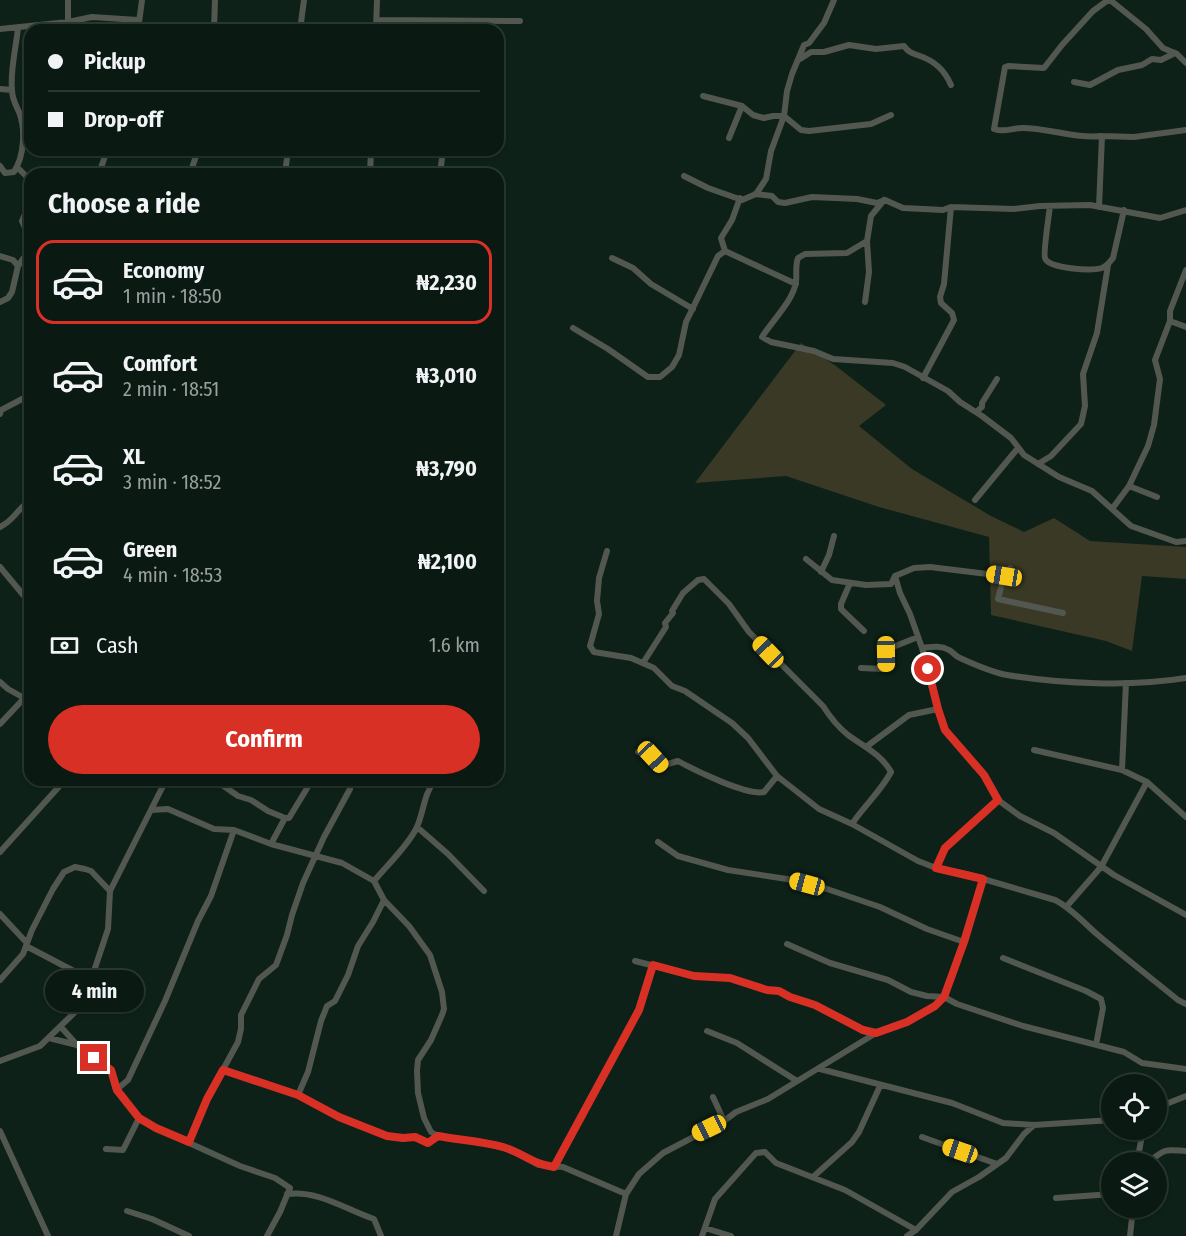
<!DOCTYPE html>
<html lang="en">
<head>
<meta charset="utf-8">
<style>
  :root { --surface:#0a1912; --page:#13221b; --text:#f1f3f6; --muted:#99a09f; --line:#2a3832; --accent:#d93025 }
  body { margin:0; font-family:"Fira Sans Condensed",sans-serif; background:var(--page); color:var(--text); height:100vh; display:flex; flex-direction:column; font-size:22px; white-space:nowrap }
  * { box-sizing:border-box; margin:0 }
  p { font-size:20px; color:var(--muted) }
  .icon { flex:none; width:33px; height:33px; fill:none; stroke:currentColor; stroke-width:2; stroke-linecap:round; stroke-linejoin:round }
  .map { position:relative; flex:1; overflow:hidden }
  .details { position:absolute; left:24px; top:168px; width:480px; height:618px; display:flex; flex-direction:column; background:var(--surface); border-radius:18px; box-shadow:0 2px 4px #0004,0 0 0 2px var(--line) }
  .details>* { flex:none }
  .top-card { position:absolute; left:24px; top:24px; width:480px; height:132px; border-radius:18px; box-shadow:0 2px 4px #0004,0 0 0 2px var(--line); display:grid; align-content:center; height:132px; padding:0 24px; background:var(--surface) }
  .tools { position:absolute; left:1101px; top:1074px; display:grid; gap:12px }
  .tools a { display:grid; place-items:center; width:66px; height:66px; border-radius:50%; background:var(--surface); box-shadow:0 2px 4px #0004,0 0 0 2px var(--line); font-size:30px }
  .end { position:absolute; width:27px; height:27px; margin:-14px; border:8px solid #d93025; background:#fff; box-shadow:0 0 0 3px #fff }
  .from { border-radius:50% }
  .bubble { position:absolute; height:42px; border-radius:21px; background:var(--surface); box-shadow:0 2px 4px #0004,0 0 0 2px var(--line); font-size:20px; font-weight:700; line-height:42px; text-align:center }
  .car { position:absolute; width:18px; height:36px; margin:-18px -9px; border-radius:8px; box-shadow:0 0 4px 2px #0007; background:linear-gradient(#f5c518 24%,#345 0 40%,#f5c518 0 76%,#345 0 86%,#f5c518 0) }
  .top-card b { display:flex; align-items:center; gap:21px; height:57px; font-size:22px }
  .top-card b+b { border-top:2px solid var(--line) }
  .top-card i { width:15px; height:15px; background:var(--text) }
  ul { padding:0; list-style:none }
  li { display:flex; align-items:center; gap:18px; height:84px; margin:0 12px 9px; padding:0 12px; border:3px solid transparent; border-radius:18px }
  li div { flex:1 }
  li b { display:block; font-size:22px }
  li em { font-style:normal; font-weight:700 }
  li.active { border-color:var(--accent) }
  li>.icon { width:54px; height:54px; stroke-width:1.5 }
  h2 { padding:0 24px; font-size:27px; line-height:72px }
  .pay { display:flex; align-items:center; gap:15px; height:66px; padding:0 24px; font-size:22px }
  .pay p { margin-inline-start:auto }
  .button { display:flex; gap:12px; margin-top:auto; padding:12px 24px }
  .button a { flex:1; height:69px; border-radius:36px; background:var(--accent); color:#fff; font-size:24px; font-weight:700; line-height:69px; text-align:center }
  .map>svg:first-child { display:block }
  .green { fill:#393925 }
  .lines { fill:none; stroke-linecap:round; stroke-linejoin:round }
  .street { stroke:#525850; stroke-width:6 }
  .route { stroke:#d93025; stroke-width:8 }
</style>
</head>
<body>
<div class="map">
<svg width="1186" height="1236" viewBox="0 0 1186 1236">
  <rect width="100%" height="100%" fill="#0d2118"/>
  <path class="green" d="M801,343L836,366L886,405L859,426L912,469L991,516L1024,532L1054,518L1090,541L1186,547V579L1142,576L1132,651L1106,641L991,615L989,537L879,507L786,476L695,483Z"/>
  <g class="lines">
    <path class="street" d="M1110,0L1146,29L1163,48L1177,54L1186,63
      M377,20L520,21
      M68,22V0
      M0,29L68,22L92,17L138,20
      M138,30L142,0
      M214,30L215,0
      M300,30L304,0
      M376,30L377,0
      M800,59L811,52H824L849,45L876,49L904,46C909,53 912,53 920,56C935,61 945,71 951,85
      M1074,82L1090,85L1118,70L1142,65L1152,59L1161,60L1175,53
      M0,89L12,90
      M703,96L742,106L753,115L764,118L773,116H784L801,130L809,131L871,124L891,115
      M1102,136C1075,139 1049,128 1022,128C1011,128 1005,133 994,129L1005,67L1008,66L1044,68L1062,45L1093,11L1108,0
      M729,138L742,106
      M0,166L5,173L14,172C24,156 26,130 19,112C16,105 12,99 12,90C10,70 16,48 18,28
      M17,167L30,180
      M192,171L208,174
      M99,174L107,150
      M190,174L198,150
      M285,174L288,150
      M370,174L371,150
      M440,174L443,150
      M684,176L708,188L742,200L756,194L766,179L771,151L784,116L787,91L792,74L804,45L809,43L824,23L834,0
      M755,194L772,196L778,202L785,203L812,197L857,199L877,203L885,200L903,208L943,210L951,207L1014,209L1040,206L1090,205L1160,218L1186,210
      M740,198L732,220L721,238L725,251L796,284
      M30,203L22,221L30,239
      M1050,206C1049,215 1043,253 1045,258C1048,269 1092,271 1102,268C1107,266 1110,262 1113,258L1124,210
      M1099,207L1102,136L1134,137L1186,130
      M867,241L847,253L805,254L798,258C795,266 797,274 796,282C793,301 772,321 762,337L771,342L814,351L833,359L893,363L905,367L948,391L960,402L982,416L1011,438L1024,455L1059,477L1092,491L1131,526L1176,542L1186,541
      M0,256L13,260L18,266
      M612,258L633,268L651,284L693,309
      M1186,270L1170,311V321L1186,327
      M0,302L8,298L12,292L18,266L25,256L30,244
      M865,302L869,272L867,241L871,216L884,200
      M573,328L608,349L648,377H660L672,367L679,355L686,322L718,256L725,251
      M923,378L954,320L952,313L941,303L940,297L944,284L951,207
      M976,412L982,407V403L997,379
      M0,414L1,410L26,397H30
      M1038,464L1051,456L1081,424L1085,406L1083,374L1097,333L1108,265
      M1129,486L1157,497
      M975,500L1018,448
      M1112,509L1129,486L1148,446L1154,425L1160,379L1155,360L1170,321
      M0,527C14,520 16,511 27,503L30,504
      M607,551L599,578L597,601L599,614L590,646L594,652L631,658L654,668L672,686L685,691L732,723L748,738L777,776L819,809L852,824L918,861L936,868L966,874L1055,900C1071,908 1084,923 1098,935C1124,957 1151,978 1178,1000L1186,1004
      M806,559L832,580L866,585L891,584L895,576L900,593L910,614L922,648L938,709L945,731L984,775L998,800L1020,816L1054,833L1114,875L1186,915
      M0,567L30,603
      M1010,568L1009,574L1004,576L998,599L1063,613
      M821,572L829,555L834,536
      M895,576L914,568L930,567L1004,576
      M850,583L841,604V609L864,631
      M922,648C931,647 940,645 949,650C953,652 955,656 960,658C971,663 995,673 1007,675C1062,684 1131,687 1186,678
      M643,663L666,627L665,623L673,613L672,611L683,593L698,580L704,579L729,604L749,632L823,706C830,717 838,727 848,735C863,746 882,755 891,772C881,791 864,806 852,824
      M861,668L883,669L886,666V652L888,649L918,637
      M0,682L8,689L24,698
      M0,724L30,692
      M866,747L909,715L938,709
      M1034,750L1122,770L1147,782L1186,817
      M638,752L653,757L661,766L678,761C694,770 747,796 764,792L777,776
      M1122,770L1126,683
      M215,780L238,796L251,800L268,811L285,818
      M151,810L168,809L214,829L234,830L271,844L342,863L374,881L384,900L409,926L430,955L442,992L444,1009L442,1015L431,1040L418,1060L417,1071L418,1093L424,1118L431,1132L438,1136L482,1142L504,1148L517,1153L539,1165L563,1167L626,1194
      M417,827L448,854L484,891
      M658,842L678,856L728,870L787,879L827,889L880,907L927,929L964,942
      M271,844L285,818H289L312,780
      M0,852L65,780
      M936,868L945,848L998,800
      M374,881C388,864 406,848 416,829C424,813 423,795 435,780
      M1067,906L1101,867L1147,782
      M0,914L26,942
      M787,944L830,963L888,980L911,992L927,996L944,997L957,1004L1023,1026L1124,1052L1142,1063L1186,1069
      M26,946L91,980
      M1003,958L1086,991L1101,999L1103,1008L1096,1045
      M635,961L694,976L730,978L767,990L779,991L790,997L815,1005L863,1031L876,1033
      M0,980L23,954L32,930L53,889L64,872L75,867L85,869L91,871L110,891
      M61,1027L77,1045L111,1070L116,1090L139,1118L156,1128L240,1166L275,1178L290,1188L280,1212L267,1236
      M707,1031L737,1043L797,1081
      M49,1038L77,1045
      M0,1061L40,1046L75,1012L91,980L108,929L110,891L166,780
      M820,1069L952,1103L1003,1123L1034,1125L1112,1120
      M223,1070L298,1095L340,1117L387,1136L403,1138L415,1137L428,1143L438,1136
      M116,1090L128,1080L165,1001L198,921L211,896L234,830
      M298,1095L308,1072L321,1021L327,1006L335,1001L348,975L358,946L373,922L384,900
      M713,1097L724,1121
      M1156,1108L1186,1096
      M0,1131L48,1236
      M922,1137L997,1164
      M189,1142L207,1099L238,1042L241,1029V1015L259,979L276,965L287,935L292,915L303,883L324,837L350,789
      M106,1149L123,1150L139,1118
      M1138,1154C1155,1165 1153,1155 1165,1151C1171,1149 1180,1151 1186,1151
      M1137,1162L1143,1130
      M554,1167L639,1010L653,965
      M813,1177L852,1142L859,1132L880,1086
      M287,1194C318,1190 345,1209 374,1219L381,1236
      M1056,1198L1112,1194
      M127,1211L152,1219L189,1236
      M705,1228L731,1236
      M616,1236L626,1194L639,1174L663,1153L724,1121L736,1112L768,1099L876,1033L907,1022L935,1006L944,997L964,942L983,879
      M702,1236L715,1199L756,1153L765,1152L776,1163L845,1190L916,1230
      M907,1236L916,1230L952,1192L979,1177L1006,1158L1024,1134L1034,1125
      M1130,1236L1133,1208"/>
  </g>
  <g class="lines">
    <path class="route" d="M94,1058L111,1070L117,1090L139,1118L156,1128L189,1142L207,1099L223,1070L298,1095L339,1117L387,1136L403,1138L415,1137L428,1143L438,1136C459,1140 481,1141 503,1147C523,1153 532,1164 554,1167L639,1010L653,965L694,976L730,978L767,990L779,991L790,997L815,1005L863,1030L876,1033L907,1022L935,1006L944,997L964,942L983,879L936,868L945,848L998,800L984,775L945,730L938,709L928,669"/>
  </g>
</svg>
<div class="tools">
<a><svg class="icon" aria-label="locate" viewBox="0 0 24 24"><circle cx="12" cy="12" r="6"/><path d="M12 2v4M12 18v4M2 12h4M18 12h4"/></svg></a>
<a><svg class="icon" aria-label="layers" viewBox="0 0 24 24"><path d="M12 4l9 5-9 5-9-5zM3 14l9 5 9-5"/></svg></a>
</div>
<i class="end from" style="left:928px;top:669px"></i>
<i class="end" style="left:94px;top:1058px"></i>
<div class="bubble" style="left:45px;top:970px;width:99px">4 min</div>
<i class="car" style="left:1004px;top:576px;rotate:279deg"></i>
<i class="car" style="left:768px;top:652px;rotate:316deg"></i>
<i class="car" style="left:886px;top:654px;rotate:179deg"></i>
<i class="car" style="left:653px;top:757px;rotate:137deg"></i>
<i class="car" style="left:807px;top:884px;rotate:285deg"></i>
<i class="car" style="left:709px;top:1128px;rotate:244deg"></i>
<i class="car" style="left:960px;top:1151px;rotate:289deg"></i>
<div class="top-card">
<b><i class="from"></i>Pickup</b>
<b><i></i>Drop-off</b>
</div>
<section class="details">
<h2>Choose a ride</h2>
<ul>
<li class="active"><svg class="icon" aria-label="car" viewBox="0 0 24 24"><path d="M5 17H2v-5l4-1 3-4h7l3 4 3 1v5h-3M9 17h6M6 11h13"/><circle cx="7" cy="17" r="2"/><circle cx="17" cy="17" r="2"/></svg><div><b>Economy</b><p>1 min · 18:50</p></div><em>₦2,230</em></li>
<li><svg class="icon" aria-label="car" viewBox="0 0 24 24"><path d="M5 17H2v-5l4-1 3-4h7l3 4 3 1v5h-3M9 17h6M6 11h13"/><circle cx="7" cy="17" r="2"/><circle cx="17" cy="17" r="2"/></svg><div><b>Comfort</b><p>2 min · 18:51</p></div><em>₦3,010</em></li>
<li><svg class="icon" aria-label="car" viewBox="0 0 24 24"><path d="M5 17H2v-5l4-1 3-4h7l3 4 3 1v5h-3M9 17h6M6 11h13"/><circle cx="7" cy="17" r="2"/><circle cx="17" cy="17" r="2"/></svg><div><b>XL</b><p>3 min · 18:52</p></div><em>₦3,790</em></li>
<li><svg class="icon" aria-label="car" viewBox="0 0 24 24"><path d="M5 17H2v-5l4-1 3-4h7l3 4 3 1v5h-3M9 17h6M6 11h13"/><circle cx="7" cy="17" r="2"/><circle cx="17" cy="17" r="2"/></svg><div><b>Green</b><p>4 min · 18:53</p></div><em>₦2,100</em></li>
</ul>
<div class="pay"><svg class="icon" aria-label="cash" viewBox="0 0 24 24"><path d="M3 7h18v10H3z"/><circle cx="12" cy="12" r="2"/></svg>Cash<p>1.6 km</p></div>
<div class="button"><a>Confirm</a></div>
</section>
</div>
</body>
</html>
